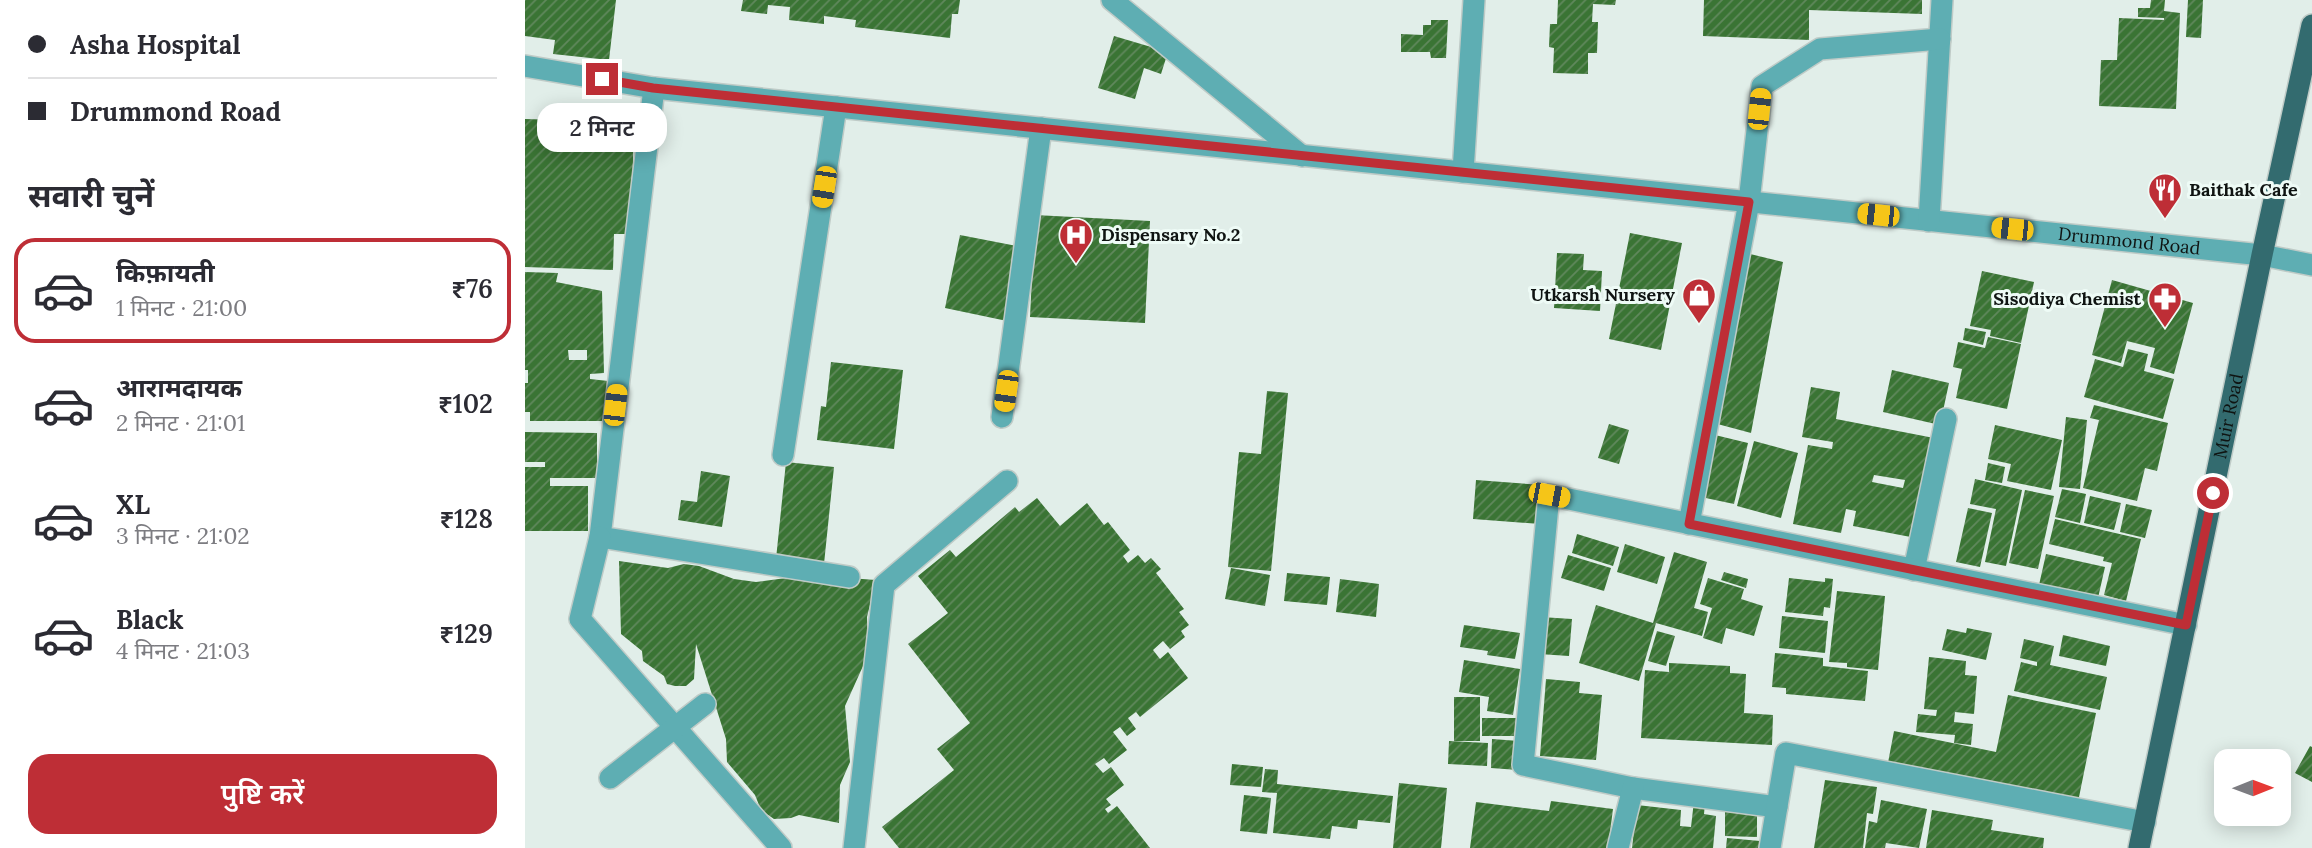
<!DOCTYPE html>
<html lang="hi">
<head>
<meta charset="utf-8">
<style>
  :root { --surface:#fff; --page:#f7f7f7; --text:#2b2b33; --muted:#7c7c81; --line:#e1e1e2; --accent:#be2e36 }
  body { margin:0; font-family:Lora,"Noto Sans Devanagari",serif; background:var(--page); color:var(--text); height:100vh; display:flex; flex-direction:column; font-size:26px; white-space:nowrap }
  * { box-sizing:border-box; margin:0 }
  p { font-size:23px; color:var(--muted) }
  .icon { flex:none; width:38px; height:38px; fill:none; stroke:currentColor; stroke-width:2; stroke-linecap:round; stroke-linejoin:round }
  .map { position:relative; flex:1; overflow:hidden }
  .details { display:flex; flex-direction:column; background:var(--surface); width:525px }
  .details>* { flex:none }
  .banner { display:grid; align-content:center; height:154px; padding:0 28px; background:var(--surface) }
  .needle { width:46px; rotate:89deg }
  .buttons { position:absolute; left:1689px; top:749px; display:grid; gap:14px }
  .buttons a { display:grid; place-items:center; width:77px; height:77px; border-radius:14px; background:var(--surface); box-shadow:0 4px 18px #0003; font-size:35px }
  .end { position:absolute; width:32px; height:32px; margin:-16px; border:9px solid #be2e36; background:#fff; box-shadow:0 0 0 4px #fff }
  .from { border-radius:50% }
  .bubble { position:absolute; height:49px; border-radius:21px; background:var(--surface); box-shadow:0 4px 18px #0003; font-size:23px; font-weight:600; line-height:49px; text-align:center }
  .car { position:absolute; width:21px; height:42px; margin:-21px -10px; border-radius:9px; box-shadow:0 0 5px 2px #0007; background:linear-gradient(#f5c518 24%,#345 0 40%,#f5c518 0 76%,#345 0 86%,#f5c518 0) }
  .banner b { display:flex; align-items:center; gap:24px; height:66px; font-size:26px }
  .banner b+b { border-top:2px solid var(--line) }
  .banner i { width:18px; height:18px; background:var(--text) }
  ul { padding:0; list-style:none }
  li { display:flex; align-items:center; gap:21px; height:105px; margin:0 14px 10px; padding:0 14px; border:4px solid transparent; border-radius:21px }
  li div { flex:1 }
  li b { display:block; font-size:26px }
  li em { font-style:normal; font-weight:600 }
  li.selected { border-color:var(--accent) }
  li>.icon { width:63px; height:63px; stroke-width:1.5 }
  h2 { padding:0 28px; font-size:32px; line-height:84px }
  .cta { display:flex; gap:14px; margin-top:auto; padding:14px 28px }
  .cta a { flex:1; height:80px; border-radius:21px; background:var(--accent); color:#fff; font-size:28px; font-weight:600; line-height:80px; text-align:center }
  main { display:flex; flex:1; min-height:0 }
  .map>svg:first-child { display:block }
  .building { fill:url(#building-hatch); fill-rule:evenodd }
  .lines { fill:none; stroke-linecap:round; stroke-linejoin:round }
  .minor-casing { stroke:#bfcbc7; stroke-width:24 }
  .major-casing { stroke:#bfcbc7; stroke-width:24 }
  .minor { stroke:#5eaeb3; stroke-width:21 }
  .major { stroke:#336b6f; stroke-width:21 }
  .route { stroke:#be2e36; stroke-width:9 }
  .labels { text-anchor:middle; stroke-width:6; stroke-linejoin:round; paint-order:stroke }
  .poi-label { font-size:18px; font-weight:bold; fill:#0f1412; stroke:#eefbf6; text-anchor:start }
  .street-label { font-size:18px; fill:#0f1412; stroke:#eefbf6 }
</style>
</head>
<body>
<main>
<section class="details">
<div class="banner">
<b><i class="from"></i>Asha Hospital</b>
<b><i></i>Drummond Road</b>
</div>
<h2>सवारी चुनें</h2>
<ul>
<li class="selected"><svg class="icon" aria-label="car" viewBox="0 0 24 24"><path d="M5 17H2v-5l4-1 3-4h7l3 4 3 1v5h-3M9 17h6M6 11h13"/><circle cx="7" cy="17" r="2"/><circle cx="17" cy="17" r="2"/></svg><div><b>किफ़ायती</b><p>1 मिनट · 21:00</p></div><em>₹76</em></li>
<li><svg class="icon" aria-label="car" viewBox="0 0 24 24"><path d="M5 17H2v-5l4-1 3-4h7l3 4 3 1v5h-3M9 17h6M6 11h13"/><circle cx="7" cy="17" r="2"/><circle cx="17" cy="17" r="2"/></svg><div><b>आरामदायक</b><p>2 मिनट · 21:01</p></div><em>₹102</em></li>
<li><svg class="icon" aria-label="car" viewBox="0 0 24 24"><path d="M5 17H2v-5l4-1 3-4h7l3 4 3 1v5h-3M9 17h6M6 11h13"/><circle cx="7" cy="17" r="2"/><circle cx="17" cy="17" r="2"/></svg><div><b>XL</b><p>3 मिनट · 21:02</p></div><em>₹128</em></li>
<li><svg class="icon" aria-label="car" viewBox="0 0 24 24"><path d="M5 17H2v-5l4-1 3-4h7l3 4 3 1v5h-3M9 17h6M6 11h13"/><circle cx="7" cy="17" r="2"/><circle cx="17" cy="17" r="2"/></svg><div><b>Black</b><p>4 मिनट · 21:03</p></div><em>₹129</em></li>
</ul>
<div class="cta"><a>पुष्टि करें</a></div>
</section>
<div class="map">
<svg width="1787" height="848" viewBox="0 0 1787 848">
  <defs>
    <pattern id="building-hatch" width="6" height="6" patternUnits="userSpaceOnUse" patternTransform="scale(1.75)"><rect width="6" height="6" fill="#3a7434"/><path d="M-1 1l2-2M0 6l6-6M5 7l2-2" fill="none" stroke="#60885c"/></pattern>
  </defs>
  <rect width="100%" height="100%" fill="#e1eee9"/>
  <path class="building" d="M0,0H91L84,60L28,54L30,40L0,36Z
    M218,0H435L433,14H427L425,38L330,27L331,20L299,16V24L264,20L265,7L243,5L242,14L216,11Z
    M1033,0H1091L1090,5L1068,4L1067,22H1073L1072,53H1063V74L1028,73L1029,48L1024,47L1025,24H1032Z
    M1179,0H1397V14L1284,10V40L1178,36Z
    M1626,0H1640L1639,11L1655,13L1651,109L1574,106L1576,60H1592L1594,18L1639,20V18L1613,17V8H1625Z
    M1663,0H1678L1676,38L1661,37Z
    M906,20H923L921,58H906L905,52H876V34L898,35V25H906Z
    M589,36L643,52L636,74L619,68L610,99L573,88Z
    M0,119L109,122L106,234H89L88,270L0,267Z
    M510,215L625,221L620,323L505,317Z
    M1105,233L1157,243L1136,350L1084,339Z
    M435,235L497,247L482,321L420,308Z
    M1217,252L1258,262L1226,433L1185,422Z
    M1032,253L1059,254L1058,270L1077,271L1075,311L1029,308Z
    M1457,271L1509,282L1496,343L1465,336L1466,330L1445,326Z
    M0,272L33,273L31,282L77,291L79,373L65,374V379L83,381L84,421H5V412H0V383H3V370H0ZM43,350H62V360H44Z
    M1587,280L1668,303L1649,374L1625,367L1630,348L1602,341L1596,363L1567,355Z
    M1440,328L1461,332L1458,345L1438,340Z
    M1463,337L1496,344L1482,409L1431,398L1437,369L1428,367L1433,342L1460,348Z
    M1603,349L1623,354L1619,371L1649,379L1638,419L1559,397L1570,359L1598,367Z
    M306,362L378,370L369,449L292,440L296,406L301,407Z
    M1367,370L1424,383L1415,425L1358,412Z
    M1286,387L1315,392L1311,419L1409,438L1391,538L1328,526L1331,511L1321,509L1316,533L1268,524L1283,445L1307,449L1308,442L1277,437ZM1349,475L1380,480L1378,488L1347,482Z
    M742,391L763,393L746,571L703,567L714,452L736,454Z
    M1569,405L1643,423L1632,471L1620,468L1612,501L1558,488L1574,420L1565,418Z
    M1541,417L1562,420L1555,489L1534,487Z
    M1084,424L1104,430L1094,464L1073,458Z
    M1470,425L1537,440L1526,490L1482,481L1486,464L1463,459Z
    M0,432L72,433V478H25V486H63V531H0V467H20V462H0Z
    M1190,435L1223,443L1209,504L1176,497Z
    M1229,441L1273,453L1256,518L1212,506Z
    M261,462L309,467L299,564L251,559Z
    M1463,463L1480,467L1477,483L1460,480Z
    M176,471L205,476L197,527L153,520L156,500L172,502Z
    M1450,479L1497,490L1481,566L1460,562L1471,509L1445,504Z
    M951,480L1017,485L1015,524L948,519Z
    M1537,489L1561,494L1555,523L1530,517Z
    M1500,490L1529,496L1513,569L1484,563Z
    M1565,496L1596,503L1589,530L1559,523Z
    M512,498L535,526L562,503L579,525L583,522L605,550L598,556L603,563L613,555L620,563L626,558L636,569L631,573L659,609L654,612L664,625L656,631L660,637L645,649L638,641L628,650L635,659L643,652L663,678L615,717L611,712L603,718L611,729L602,736L595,727L588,732L602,750L584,764L579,758L570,764L578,773L586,767L599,785L581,799L586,805L580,809L583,813L592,806L625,848H374L357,827L429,770L412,749L445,723L383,644L423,613L393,576L425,550L431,557L490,507L494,512Z
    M1601,504L1627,510L1620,538L1595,532Z
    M1443,508L1467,513L1455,567L1431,562Z
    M1530,519L1616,539L1601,601L1579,595L1587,563L1578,561L1579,557L1524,544Z
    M1052,534L1094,547L1088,566L1047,553Z
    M1100,544L1140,557L1132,584L1092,572Z
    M1149,552L1182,562L1169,608L1183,612L1177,636L1131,623L1114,681L1054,663L1071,605L1128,623Z
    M1521,554L1580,567L1573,598L1514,585Z
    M1043,555L1086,568L1079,591L1036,578Z
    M94,561L143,568L159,564L174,566L209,579L231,582L283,575L351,580L342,617L343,655L320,706L325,762L315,785L314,823L274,815L266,818L249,819L236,810L230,795L202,762L201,739L171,644L169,679L161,686H150L142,684L139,676L118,661L117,651L96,634Z
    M706,568L745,575L740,606L700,599Z
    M1199,572L1223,579L1221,588L1196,580Z
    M762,573L805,577L802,605L759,601Z
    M1183,578L1219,589L1216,599L1238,606L1229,636L1201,628L1197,644L1178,638L1187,608L1175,604Z
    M1264,578L1300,582V578L1308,579L1305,608L1299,607L1298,616L1260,612Z
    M815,579L854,584L851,617L811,612Z
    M1312,591L1360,596L1353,670L1322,667V663L1304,662Z
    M1257,616L1303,621L1300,653L1254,648Z
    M1016,617L1047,619L1044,656L1014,654Z
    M939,625L995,633L990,659L962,655L963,651L935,647Z
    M1442,628L1467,633L1461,660L1417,650L1422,629L1441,633Z
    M1132,631L1150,636L1141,666L1123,661Z
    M1538,635L1585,646L1581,666L1534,656Z
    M1499,639L1529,646L1525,665L1582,677L1575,710L1489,691L1496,662L1512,666V662L1495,658Z
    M1250,653L1298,658V666L1343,671L1340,701L1261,694V688L1247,687Z
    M1404,657L1441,661L1440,675L1452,676L1449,714L1430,712L1429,722L1448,724L1446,745L1429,743L1430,735L1391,732L1393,714L1411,716L1412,710L1399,709Z
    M939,660L995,669L988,715L962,711L964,697L934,692Z
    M1144,663L1205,666V673L1221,674L1219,713L1248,715L1247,745L1116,738L1120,670L1144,672Z
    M1021,679L1055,682L1054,693L1077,695L1071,760L1015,756Z
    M1483,695L1571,713L1552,807L1362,768L1369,731L1471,752Z
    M929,697H955V741H929Z
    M957,718H994V736H957Z
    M967,739L994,741L993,770L966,768Z
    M924,741L963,743L962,766L923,764Z
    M1785,746L1787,747V782L1770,773Z
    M707,764L738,767L736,787L705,785Z
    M740,769L753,770L752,784L868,796L865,823L833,820L832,829L807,826L805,839L748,833L752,793L737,792Z
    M1300,780L1352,787L1348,814L1342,813L1338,848H1289Z
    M874,783L922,788L916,848H868Z
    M719,795L746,798L742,834L715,831Z
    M1356,800L1402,809L1394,848L1361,843L1360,848H1340L1344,821L1352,823Z
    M1026,801L1088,809L1083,848H945L951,802L1024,811Z
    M1169,801L1180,803L1179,814L1191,816L1188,848H1107L1112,805L1156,810L1155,826L1166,827Z
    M1200,809L1232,810V837L1200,836Z
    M1407,810L1468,820L1466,830L1519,838L1518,848H1401Z
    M1202,838L1235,841L1234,848H1201Z"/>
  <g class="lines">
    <g class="minor-casing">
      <g id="minor">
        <path d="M587,0L777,156"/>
        <path id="s1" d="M0,66L129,88L1737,255L1787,265"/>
        <path d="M129,88L75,537L324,577"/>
        <path d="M938,172L949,0"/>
        <path d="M1404,221L1417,0"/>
        <path d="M477,417L516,128"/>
        <path d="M258,455L311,107"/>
        <path d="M1164,524L1224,202L1237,86L1295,49L1415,39"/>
        <path d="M75,537L55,619L256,848"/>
        <path d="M1389,570L1421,419"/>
        <path d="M85,778L180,704"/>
        <path d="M1252,807L1108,788L998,765L1024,495L1661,625"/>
        <path d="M329,848L359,585L482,481"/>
        <path d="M1093,848L1108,788"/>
        <path d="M1245,848L1261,753L1620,822"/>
      </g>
    </g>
    <g class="major-casing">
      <g id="major">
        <path id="s2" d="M1614,848L1737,255L1787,25"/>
      </g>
    </g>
    <use href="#minor" class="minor"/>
    <use href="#major" class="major"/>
  </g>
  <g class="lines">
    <path class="route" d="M77,79L128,88L1224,202L1164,524L1661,625L1688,493"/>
  </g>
  <defs>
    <g id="restaurant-pin" transform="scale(1.75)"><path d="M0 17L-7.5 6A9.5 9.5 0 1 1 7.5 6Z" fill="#be2e36" stroke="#eefbf6"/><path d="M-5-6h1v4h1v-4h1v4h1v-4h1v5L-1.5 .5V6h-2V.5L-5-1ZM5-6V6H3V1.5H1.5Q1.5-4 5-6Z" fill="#fff"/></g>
    <g id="hospital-pin" transform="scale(1.75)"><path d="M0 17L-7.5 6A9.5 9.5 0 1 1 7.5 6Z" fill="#be2e36" stroke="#eefbf6"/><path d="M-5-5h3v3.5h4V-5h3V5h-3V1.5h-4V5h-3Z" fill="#fff"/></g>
    <g id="shop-pin" transform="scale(1.75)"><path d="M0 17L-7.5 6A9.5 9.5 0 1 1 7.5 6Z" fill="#be2e36" stroke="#eefbf6"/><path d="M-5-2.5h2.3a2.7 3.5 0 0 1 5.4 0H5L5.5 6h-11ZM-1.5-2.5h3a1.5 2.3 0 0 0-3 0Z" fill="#fff"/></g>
    <g id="pharmacy-pin" transform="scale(1.75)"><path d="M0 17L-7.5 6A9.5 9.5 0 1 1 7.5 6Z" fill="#be2e36" stroke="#eefbf6"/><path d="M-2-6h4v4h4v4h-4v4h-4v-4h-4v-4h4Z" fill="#fff"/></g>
  </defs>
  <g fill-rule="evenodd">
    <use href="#restaurant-pin" x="1640" y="190"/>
    <use href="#hospital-pin" x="551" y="235"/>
    <use href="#shop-pin" x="1174" y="295"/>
    <use href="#pharmacy-pin" x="1640" y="299"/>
  </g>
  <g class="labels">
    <g class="poi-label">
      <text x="1664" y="196">Baithak Cafe</text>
      <text x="576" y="241">Dispensary No.2</text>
      <text x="1150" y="301" text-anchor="end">Utkarsh Nursery</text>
      <text x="1616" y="305" text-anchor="end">Sisodiya Chemist</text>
    </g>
    <g class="street-label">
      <text dy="6" stroke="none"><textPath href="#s1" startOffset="1614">Drummond Road</textPath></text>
      <text dy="6" stroke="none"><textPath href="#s2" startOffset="441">Muir Road</textPath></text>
    </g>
  </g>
</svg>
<div class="buttons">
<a><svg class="needle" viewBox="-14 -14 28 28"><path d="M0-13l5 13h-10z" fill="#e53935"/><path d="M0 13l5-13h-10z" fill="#7c7c81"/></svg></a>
</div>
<i class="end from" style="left:1688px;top:493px"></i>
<i class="end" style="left:77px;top:79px"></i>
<div class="bubble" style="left:12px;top:103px;width:130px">2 मिनट</div>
<i class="car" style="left:1234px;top:109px;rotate:6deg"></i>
<i class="car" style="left:299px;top:187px;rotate:189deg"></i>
<i class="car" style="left:1353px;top:215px;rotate:276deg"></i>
<i class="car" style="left:1487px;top:229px;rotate:276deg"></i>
<i class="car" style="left:481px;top:391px;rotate:188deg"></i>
<i class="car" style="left:90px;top:405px;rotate:7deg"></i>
<i class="car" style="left:1024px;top:495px;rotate:101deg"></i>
</div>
</main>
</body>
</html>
